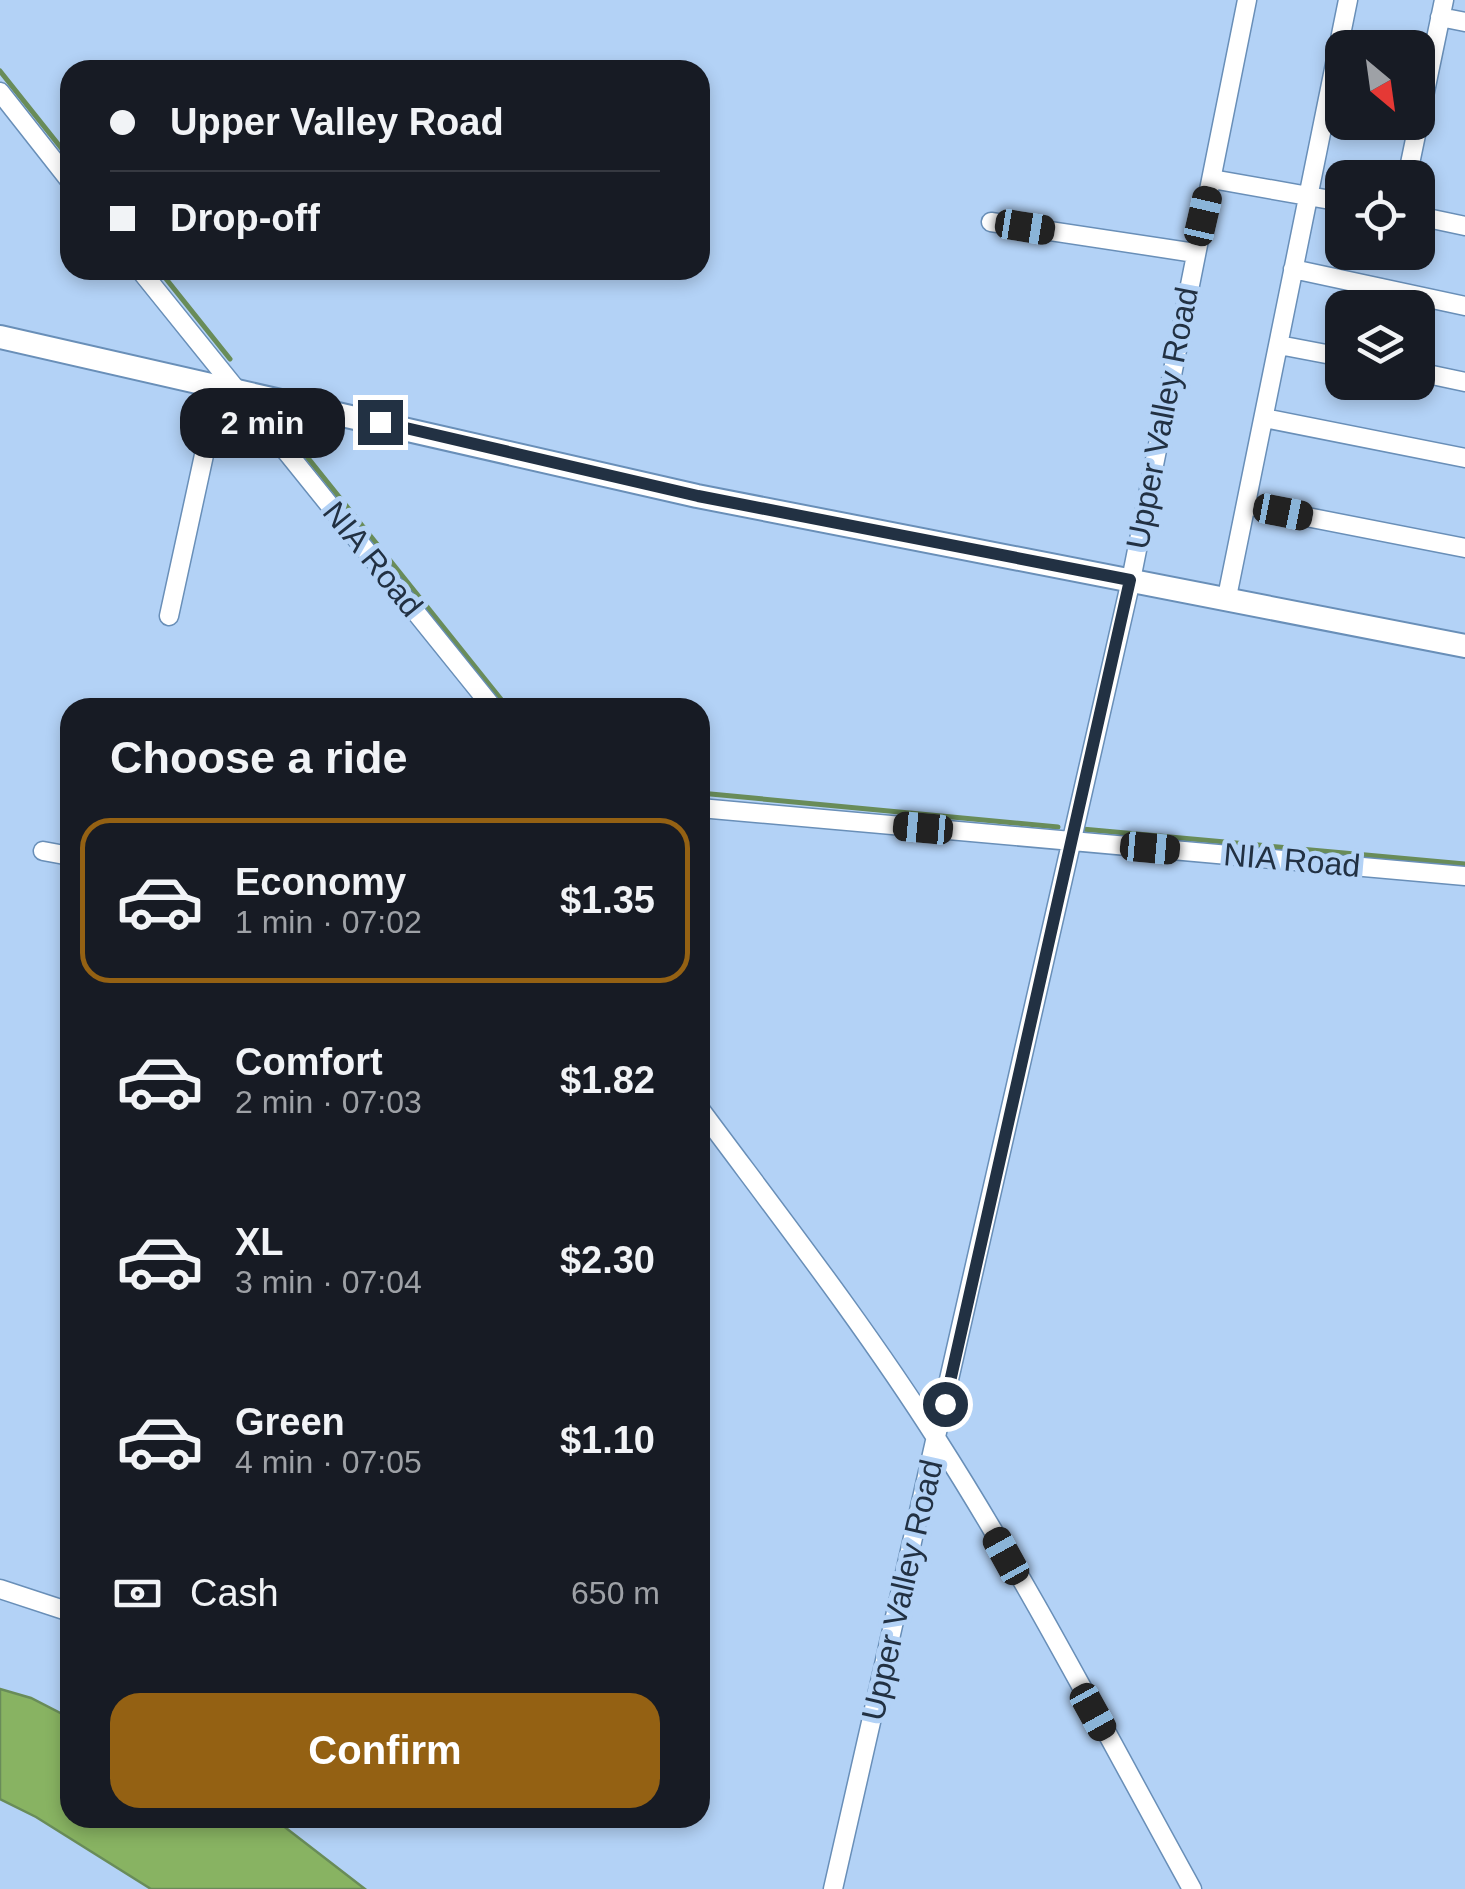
<!DOCTYPE html>
<html lang="en">
<head>
<meta charset="utf-8">
<style>
  :root { --surface:#171b24; --page:#20242c; --text:#f1f3f6; --muted:#9ea1a6; --line:#363941; --accent:#946113 }
  body { margin:0; font-family:Arial,sans-serif; background:var(--page); color:var(--text); height:100vh; display:flex; flex-direction:column; font-size:38px; white-space:nowrap }
  * { box-sizing:border-box; margin:0 }
  p { font-size:32px; color:var(--muted) }
  .icon { flex:none; width:55px; height:55px; fill:none; stroke:currentColor; stroke-width:2; stroke-linecap:round; stroke-linejoin:round }
  .map { position:relative; flex:1; overflow:hidden }
  .drawer { position:absolute; left:60px; top:698px; width:650px; height:1130px; display:flex; flex-direction:column; background:var(--surface); border-radius:30px; box-shadow:0 5px 15px #0003 }
  .drawer>* { flex:none }
  .banner { position:absolute; left:60px; top:60px; width:650px; height:220px; border-radius:30px; box-shadow:0 5px 15px #0003; display:grid; align-content:center; height:220px; padding:0 50px; background:var(--surface) }
  .needle { width:65px; rotate:151deg }
  .controls { position:absolute; left:1325px; top:30px; display:grid; gap:20px }
  .controls a { display:grid; place-items:center; width:110px; height:110px; border-radius:20px; background:var(--surface); box-shadow:0 5px 15px #0003; font-size:50px }
  .end { position:absolute; width:45px; height:45px; margin:-22px; border:12px solid #223143; background:#fff; box-shadow:0 0 0 5px #fff }
  .from { border-radius:50% }
  .bubble { position:absolute; height:70px; border-radius:30px; background:var(--surface); box-shadow:0 5px 15px #0003; font-size:32px; font-weight:800; line-height:70px; text-align:center }
  .car { position:absolute; width:30px; height:60px; margin:-30px -15px; border-radius:12px; box-shadow:0 0 8px 2px #0007; background:linear-gradient(#222 24%,#8ab4d8 0 40%,#222 0 76%,#8ab4d8 0 86%,#222 0) }
  .banner b { display:flex; align-items:center; gap:35px; height:95px; font-size:38px }
  .banner b+b { border-top:2px solid var(--line) }
  .banner i { width:25px; height:25px; background:var(--text) }
  ul { padding:0; list-style:none }
  li { display:flex; align-items:center; gap:30px; height:165px; margin:0 20px 15px; padding:0 30px; border:5px solid transparent; border-radius:30px }
  li div { flex:1 }
  li b { display:block; font-size:38px }
  li em { font-style:normal; font-weight:800 }
  li.current { border-color:var(--accent) }
  li>.icon { width:90px; height:90px; stroke-width:1.5 }
  h2 { padding:0 50px; font-size:45px; line-height:120px }
  .pay { display:flex; align-items:center; gap:25px; height:110px; padding:0 50px; font-size:38px }
  .pay p { margin-inline-start:auto }
  .cta { display:flex; gap:20px; margin-top:auto; padding:20px 50px }
  .cta a { flex:1; height:115px; border-radius:30px; background:var(--accent); color:#fff; font-size:40px; font-weight:800; line-height:115px; text-align:center }
  .map>svg:first-child { display:block }
  .water { fill:#88b362; stroke:#698c59; stroke-width:2.5 }
  .lines { fill:none; stroke-linecap:round; stroke-linejoin:round }
  .stream { stroke:#698c59; stroke-width:5 }
  .minor-casing { stroke:#698fb8; stroke-width:21 }
  .tertiary-casing { stroke:#698fb8; stroke-width:26 }
  .minor { stroke:#fff; stroke-width:18 }
  .tertiary { stroke:#fff; stroke-width:22 }
  .route { stroke:#223143; stroke-width:12 }
  .labels { text-anchor:middle; stroke-width:10; stroke-linejoin:round; paint-order:stroke }
  .street-label { font-size:32px; fill:#223143; stroke:#b3d2f6 }
</style>
</head>
<body>
<div class="map">
<svg width="1465" height="1889" viewBox="0 0 1465 1889">
  <rect width="100%" height="100%" fill="#b3d2f6"/>
  <path class="water" d="M0,1689L31,1698L70,1718V1818H273L365,1889H151L36,1817L0,1799Z"/>
  <g class="lines">
    <path class="stream" d="M0,71L70,159
      M159,270L230,359
      M268,408L508,708
      M700,793L1058,827
      M1082,829L1465,864"/>
    <g class="minor-casing">
      <path id="minor" d="M1440,17L1465,22
        M0,92L70,181
        M1407,178L1444,0
        M1212,179L1342,202
        M1418,216L1465,226
        M991,222L1195,253
        M1293,269L1465,306
        M140,270L493,708
        M1279,345L1342,357
        M1418,372L1465,382
        M1264,418L1465,458
        M1246,505L1465,548
        M1227,597L1348,0
        M169,616L219,386
        M700,808L1465,876
        M43,851L70,856
        M700,1109C781,1218 865,1326 938,1441C1030,1585 1109,1739 1192,1889
        M0,1589L70,1612
        M833,1889L1131,580L1247,0"/>
    </g>
    <g class="tertiary-casing">
      <path id="tertiary" d="M0,337L697,496L1465,646"/>
    </g>
    <use href="#minor" class="minor"/>
    <use href="#tertiary" class="tertiary"/>
  </g>
  <g class="lines">
    <path class="route" d="M380,422L698,496L1130,580L945,1404"/>
  </g>
  <g class="labels">
    <g class="street-label">
      <text transform="translate(1162 418) rotate(-79)" y="11">Upper Valley Road</text>
      <text transform="translate(373 559) rotate(51)" y="11">NIA Road</text>
      <text transform="translate(1292 860) rotate(5)" y="11">NIA Road</text>
      <text transform="translate(902 1590) rotate(-77)" y="11">Upper Valley Road</text>
    </g>
  </g>
</svg>
<div class="controls">
<a><svg class="needle" viewBox="-14 -14 28 28"><path d="M0-13l5 13h-10z" fill="#e53935"/><path d="M0 13l5-13h-10z" fill="#9ea1a6"/></svg></a>
<a><svg class="icon" aria-label="locate" viewBox="0 0 24 24"><circle cx="12" cy="12" r="6"/><path d="M12 2v4M12 18v4M2 12h4M18 12h4"/></svg></a>
<a><svg class="icon" aria-label="layers" viewBox="0 0 24 24"><path d="M12 4l9 5-9 5-9-5zM3 14l9 5 9-5"/></svg></a>
</div>
<i class="end from" style="left:945px;top:1404px"></i>
<i class="end" style="left:380px;top:422px"></i>
<div class="bubble" style="left:180px;top:388px;width:165px">2 min</div>
<i class="car" style="left:1203px;top:216px;rotate:13deg"></i>
<i class="car" style="left:1025px;top:227px;rotate:99deg"></i>
<i class="car" style="left:1283px;top:512px;rotate:101deg"></i>
<i class="car" style="left:923px;top:828px;rotate:275deg"></i>
<i class="car" style="left:1150px;top:848px;rotate:95deg"></i>
<i class="car" style="left:1006px;top:1556px;rotate:331deg"></i>
<i class="car" style="left:1093px;top:1712px;rotate:151deg"></i>
<div class="banner">
<b><i class="from"></i>Upper Valley Road</b>
<b><i></i>Drop-off</b>
</div>
<section class="drawer">
<h2>Choose a ride</h2>
<ul>
<li class="current"><svg class="icon" aria-label="car" viewBox="0 0 24 24"><path d="M5 17H2v-5l4-1 3-4h7l3 4 3 1v5h-3M9 17h6M6 11h13"/><circle cx="7" cy="17" r="2"/><circle cx="17" cy="17" r="2"/></svg><div><b>Economy</b><p>1 min · 07:02</p></div><em>$1.35</em></li>
<li><svg class="icon" aria-label="car" viewBox="0 0 24 24"><path d="M5 17H2v-5l4-1 3-4h7l3 4 3 1v5h-3M9 17h6M6 11h13"/><circle cx="7" cy="17" r="2"/><circle cx="17" cy="17" r="2"/></svg><div><b>Comfort</b><p>2 min · 07:03</p></div><em>$1.82</em></li>
<li><svg class="icon" aria-label="car" viewBox="0 0 24 24"><path d="M5 17H2v-5l4-1 3-4h7l3 4 3 1v5h-3M9 17h6M6 11h13"/><circle cx="7" cy="17" r="2"/><circle cx="17" cy="17" r="2"/></svg><div><b>XL</b><p>3 min · 07:04</p></div><em>$2.30</em></li>
<li><svg class="icon" aria-label="car" viewBox="0 0 24 24"><path d="M5 17H2v-5l4-1 3-4h7l3 4 3 1v5h-3M9 17h6M6 11h13"/><circle cx="7" cy="17" r="2"/><circle cx="17" cy="17" r="2"/></svg><div><b>Green</b><p>4 min · 07:05</p></div><em>$1.10</em></li>
</ul>
<div class="pay"><svg class="icon" aria-label="cash" viewBox="0 0 24 24"><path d="M3 7h18v10H3z"/><circle cx="12" cy="12" r="2"/></svg>Cash<p>650 m</p></div>
<div class="cta"><a>Confirm</a></div>
</section>
</div>
</body>
</html>
